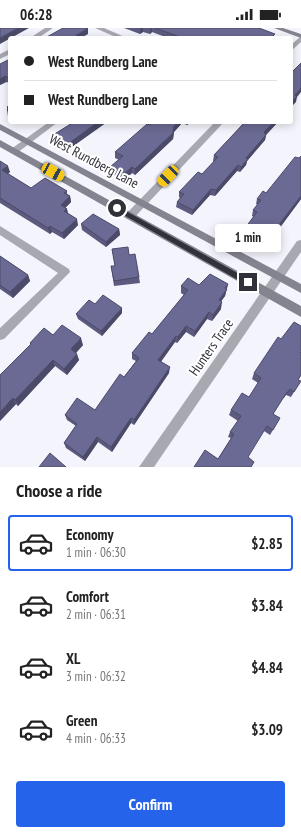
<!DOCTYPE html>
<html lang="en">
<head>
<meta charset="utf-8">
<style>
  :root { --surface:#fff; --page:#f2f2f2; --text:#222; --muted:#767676; --line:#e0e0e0; --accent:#2563eb }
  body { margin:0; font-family:"PT Sans Narrow",sans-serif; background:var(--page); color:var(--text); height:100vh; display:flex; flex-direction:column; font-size:15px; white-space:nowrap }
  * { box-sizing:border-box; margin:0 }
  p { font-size:13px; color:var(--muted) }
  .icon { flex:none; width:22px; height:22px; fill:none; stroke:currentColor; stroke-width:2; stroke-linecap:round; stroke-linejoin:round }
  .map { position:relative; height:439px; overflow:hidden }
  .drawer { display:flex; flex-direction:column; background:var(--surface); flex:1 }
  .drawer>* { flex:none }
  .top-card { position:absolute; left:8px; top:8px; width:285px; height:88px; border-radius:4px; box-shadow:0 2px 10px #0003; display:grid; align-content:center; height:88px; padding:0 16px; background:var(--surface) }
  .end { position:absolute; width:18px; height:18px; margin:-9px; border:5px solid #313139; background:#fff; box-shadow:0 0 0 2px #fff }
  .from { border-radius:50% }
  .bubble { position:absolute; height:28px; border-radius:4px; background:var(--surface); box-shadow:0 2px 10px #0003; font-size:13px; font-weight:800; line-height:28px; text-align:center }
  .car { position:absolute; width:12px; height:24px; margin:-12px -6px; border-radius:5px; box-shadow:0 0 3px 1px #0007; background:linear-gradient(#f5c518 24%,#345 0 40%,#f5c518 0 76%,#345 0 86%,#f5c518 0) }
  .top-card b { display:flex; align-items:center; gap:14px; height:38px; font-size:15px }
  .top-card b+b { border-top:1px solid var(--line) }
  .top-card i { width:10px; height:10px; background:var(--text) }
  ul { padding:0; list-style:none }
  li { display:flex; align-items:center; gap:12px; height:56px; margin:0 8px 6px; padding:0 8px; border:2px solid transparent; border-radius:4px }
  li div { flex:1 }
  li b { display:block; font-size:15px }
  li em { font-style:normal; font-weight:800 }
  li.selected { border-color:var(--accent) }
  li>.icon { width:36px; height:36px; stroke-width:1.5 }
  h2 { padding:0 16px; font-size:18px; line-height:48px }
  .action { display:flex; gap:8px; margin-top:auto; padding:8px 16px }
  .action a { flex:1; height:46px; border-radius:4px; background:var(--accent); color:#fff; font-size:16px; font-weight:800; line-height:46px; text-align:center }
  .status { display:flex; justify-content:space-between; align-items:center; height:28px; padding:0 20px; background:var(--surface); direction:ltr }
  .status svg { height:11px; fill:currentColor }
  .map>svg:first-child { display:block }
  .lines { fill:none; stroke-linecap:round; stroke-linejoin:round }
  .street { fill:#a8a8b1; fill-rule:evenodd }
  .secondary { fill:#838490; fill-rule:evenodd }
  .wall { fill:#5c5b7f }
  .shaded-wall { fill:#4b4a68 }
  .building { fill:#6b6a94; stroke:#4b4a68 }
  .route { fill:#313139 }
  .labels { text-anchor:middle; stroke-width:4; stroke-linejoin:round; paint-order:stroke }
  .street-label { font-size:14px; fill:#313139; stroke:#fff }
</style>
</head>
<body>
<div class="status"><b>06:28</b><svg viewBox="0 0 49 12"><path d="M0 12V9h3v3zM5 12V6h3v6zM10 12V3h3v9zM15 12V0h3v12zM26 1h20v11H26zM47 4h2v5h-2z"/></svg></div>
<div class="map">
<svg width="301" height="439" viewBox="0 0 301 439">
  <rect width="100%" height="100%" fill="#f4f4fc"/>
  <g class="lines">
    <path class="street" d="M45,0H53L38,10H30Z
      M95,0H104L127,10H118Z
      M301,8V14L291,23V17Z
      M10,21V26L0,31V26Z
      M49,94H58L17,125H11L10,123L11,121Z
      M215,94H224L133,191H127L125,188L127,185Z
      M0,198L69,241L70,244L4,311L0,312V300L58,245L0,207Z
      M301,212V224L154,439H139L297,213Z"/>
    <path class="secondary" d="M274,0H283L301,6V10Z
      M0,96L301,256V265L0,102Z
      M0,112L301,278V289L0,119Z"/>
  </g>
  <path class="wall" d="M124,0H259L274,10H168L152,4L150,6L143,4L140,6Z
    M10,31V55L6,54L0,57Z
    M10,77V88H8L7,82V79Z
    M74,94H107L69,121L54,113L53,107Z
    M153,94H191L187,97L182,95L174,104L173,111L135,147L132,145L124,152L110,145V139L119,132L115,130V124Z
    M245,94H278L266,107L265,112L247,133L246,137L240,144L237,143L215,168L210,167L192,187L176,179L177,174L180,170L179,169V164L202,146L214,134L213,133L214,127Z
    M301,128V171L270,213L264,210L256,222L239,213L240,207L254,189L252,188L253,182L258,177L256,176L257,171L266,165Z
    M0,133L10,144L8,146L31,160L67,163V166L70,168L71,174L65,180L67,181L68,186L78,197L64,211L52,204L50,206L0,175Z
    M81,196L119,201L120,207L106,219L82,202Z
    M112,221L129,227L139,249L140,255L114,258L111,238H115Z
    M0,228L28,247L30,253L13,270L0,261Z
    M228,256L225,268L221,273V281L212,293L207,291L194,309L186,304L177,315L175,314L161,333L169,345L134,397L131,395L112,424L98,414L85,433L66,420L64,415L76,398L67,392L65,387L95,382L124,349L136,333L132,331V325L152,306L184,267L181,265V258Z
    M95,276L122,285L102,308L78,291L76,286Z
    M53,307L83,317L76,325L79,332L67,347L55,338L18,378L16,376L0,393L31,317L30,315Z
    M300,324L298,352L294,364L291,369L286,367L284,370L283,369L273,386V402L270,407L264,403L218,431L231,410L228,409L230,404L238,393L229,387L231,382L249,369L258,355L252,351L254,345Z"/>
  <path class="shaded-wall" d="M18,0H29L0,16V10Z
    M88,0V6L81,10H72Z
    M140,0H143V4L140,6Z
    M151,0H152V4L150,6V1Z
    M5,48L6,54L0,57V51Z
    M301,60V64L297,69L296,74L291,79V75L295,67Z
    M98,94H107L69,121L68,116Z
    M179,94H183L182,95L174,104L173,111L135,147V141Z
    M187,94H191L187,97Z
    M274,94H278L263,110L264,104Z
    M266,107L265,112L247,133L246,137L240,144L241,139L246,130Z
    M238,137L237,143L215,168L216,162Z
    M8,138L10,144L4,148L2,142Z
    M132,139V145L124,152V146Z
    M211,161L210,167L192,187L193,182Z
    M70,168L71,174L62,183L61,177Z
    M301,168V171L270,213L271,207Z
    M67,181L68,187L64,183Z
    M77,191L78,197L64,211L62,205Z
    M50,198L52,204L50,206L48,200Z
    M119,201L120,207L106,219V214Z
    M266,205L264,210L256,222L258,216Z
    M28,247L30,253L13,270L10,264Z
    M228,256L225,268L217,279L219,272L225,260Z
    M222,274L221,281L212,293L213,287Z
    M122,280V285L102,308L101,303Z
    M209,284L207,291L194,309L195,303Z
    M186,298V304L177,315L178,309Z
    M176,308L175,314L158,338V332Z
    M81,310L83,317L73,328L71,321Z
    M77,326L79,332L67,347L64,341Z
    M53,332L55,338L18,378L15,372Z
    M170,339L169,345L134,397V392Z
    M13,370L16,376L0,393V384Z
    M131,390V395L112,424L111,419Z
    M97,409L98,414L85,433L83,429Z"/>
  <path class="building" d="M0,0H18L0,10Z
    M63,0H88L72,10H45Z
    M155,0H259L275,6L272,9L274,10H181L180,9Z
    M10,31V49L9,50L5,48L0,51V36Z
    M301,35V60L295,67L297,68L291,75V45Z
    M10,77V84L7,82L9,80L7,79Z
    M74,94H98L68,116L53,107Z
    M153,94H179L174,98L173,105L135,141L132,139L124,146L110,139L123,128L115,124L147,96L150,97Z
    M245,94H274L264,104L266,107L246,130L248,131L241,139L238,137L216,162L211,161L193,182L177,174L184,166L179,164L198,144L202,146L218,129L214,127Z
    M301,128V168L271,207L266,205L258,216L240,207L257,184L253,182L261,172L257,171L263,163L266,165L295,129L299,130Z
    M0,133L8,138L2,142L31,160L45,150L67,163L64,165L70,168L61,177L67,181L64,183L77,191L62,205L50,198L48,200L0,170Z
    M93,186L119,201L106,214L81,196Z
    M128,219L129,227L135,226L139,249L114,253L111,238H115L112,221Z
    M0,228L28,247L10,264L0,257Z
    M210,246L228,256L225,260L227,261L219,272L222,274L213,287L209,284L195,303L186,298L178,309L176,308L158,332L170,339L134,392L131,390L111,419L97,409L83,429L64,415L77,396L65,387L77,370L95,382L120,346L124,349L139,330L132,325L149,304L152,306L188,262L181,258L188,250L199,257Z
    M103,267L122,280L101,303L76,286L89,272L95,276Z
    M294,294L301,298V322L300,324L301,325V347L298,352L301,353L294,364L290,361L288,364H287L273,386L280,390L273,402L267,398L248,429L254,434L251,439H194L205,422L218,431L234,406L230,404L241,388L231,382L242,365L249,369L261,350L254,345L278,309L281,311Z
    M62,297L81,310L71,321L77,326L64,341L53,332L15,372L13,370L0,384V347L31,316L30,315L44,300L53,307Z
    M50,425L66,439H39Z"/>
  <path class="route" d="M117,178L250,252V256H245L115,182V179Z"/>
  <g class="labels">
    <g class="street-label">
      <text transform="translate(94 133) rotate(28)" y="5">West Rundberg Lane</text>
      <text transform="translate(211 319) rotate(-55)" y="5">Hunters Trace</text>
    </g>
  </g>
</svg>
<i class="end from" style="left:117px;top:180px"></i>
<i class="end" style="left:248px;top:254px"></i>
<div class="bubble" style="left:215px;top:196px;width:66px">1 min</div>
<i class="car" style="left:53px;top:144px;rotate:119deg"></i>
<i class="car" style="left:168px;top:148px;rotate:224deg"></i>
<div class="top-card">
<b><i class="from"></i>West Rundberg Lane</b>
<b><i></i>West Rundberg Lane</b>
</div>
</div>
<section class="drawer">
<h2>Choose a ride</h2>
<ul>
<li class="selected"><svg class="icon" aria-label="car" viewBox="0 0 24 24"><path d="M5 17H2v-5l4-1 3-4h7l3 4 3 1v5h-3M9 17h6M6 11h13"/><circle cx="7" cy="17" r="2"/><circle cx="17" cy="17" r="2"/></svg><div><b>Economy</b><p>1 min · 06:30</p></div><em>$2.85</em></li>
<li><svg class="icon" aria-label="car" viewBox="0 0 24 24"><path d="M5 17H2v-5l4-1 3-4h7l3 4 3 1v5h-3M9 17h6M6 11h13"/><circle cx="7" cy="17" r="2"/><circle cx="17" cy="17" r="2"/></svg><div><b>Comfort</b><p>2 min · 06:31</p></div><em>$3.84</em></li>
<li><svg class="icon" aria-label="car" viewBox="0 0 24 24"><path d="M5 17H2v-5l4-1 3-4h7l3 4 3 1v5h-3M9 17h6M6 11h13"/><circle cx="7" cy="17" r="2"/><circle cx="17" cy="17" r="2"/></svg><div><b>XL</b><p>3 min · 06:32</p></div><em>$4.84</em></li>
<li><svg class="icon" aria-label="car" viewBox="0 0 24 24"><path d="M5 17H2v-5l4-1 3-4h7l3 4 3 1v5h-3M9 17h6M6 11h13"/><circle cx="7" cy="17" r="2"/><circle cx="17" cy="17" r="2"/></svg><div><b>Green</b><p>4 min · 06:33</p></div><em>$3.09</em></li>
</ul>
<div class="action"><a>Confirm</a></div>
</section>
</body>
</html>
